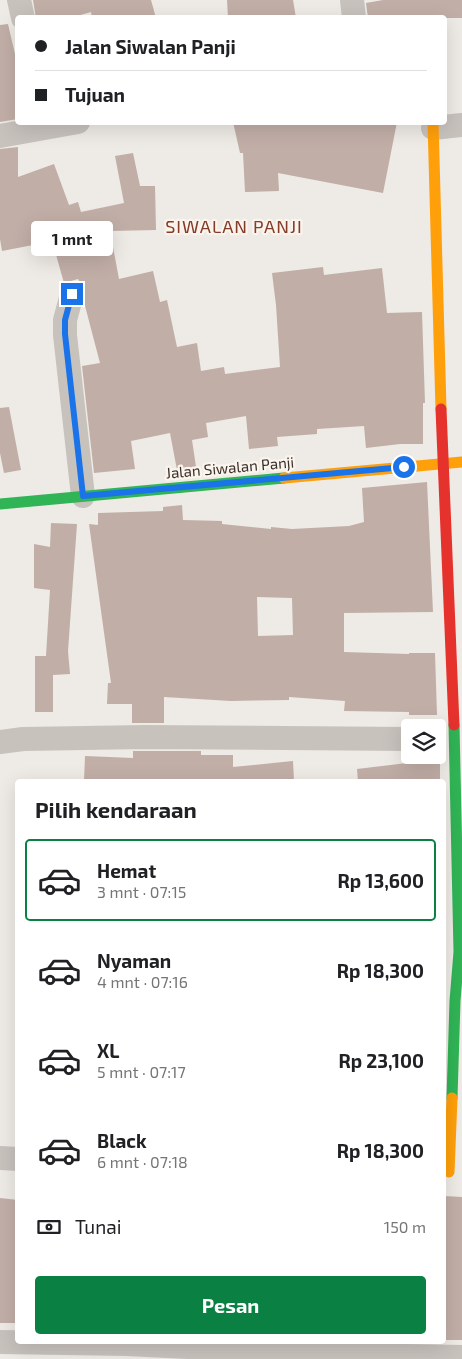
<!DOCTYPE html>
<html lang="id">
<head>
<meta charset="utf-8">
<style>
  :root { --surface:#fff; --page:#f2f2f2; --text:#202124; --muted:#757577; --line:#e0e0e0; --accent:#0b8043 }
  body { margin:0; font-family:"Exo 2",sans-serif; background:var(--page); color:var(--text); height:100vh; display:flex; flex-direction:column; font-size:19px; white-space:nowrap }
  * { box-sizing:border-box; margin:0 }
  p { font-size:16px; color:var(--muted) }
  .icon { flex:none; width:28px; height:28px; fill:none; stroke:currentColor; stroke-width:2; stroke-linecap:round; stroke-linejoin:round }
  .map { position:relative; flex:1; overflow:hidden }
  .details { position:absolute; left:15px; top:779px; width:431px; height:565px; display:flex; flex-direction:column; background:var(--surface); border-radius:5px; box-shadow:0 5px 20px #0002 }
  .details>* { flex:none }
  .guide { position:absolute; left:15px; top:15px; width:432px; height:110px; border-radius:5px; box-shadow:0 5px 20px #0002; display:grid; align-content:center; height:110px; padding:0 20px; background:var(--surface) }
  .fabs { position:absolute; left:401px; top:719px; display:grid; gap:10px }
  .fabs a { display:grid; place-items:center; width:45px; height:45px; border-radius:5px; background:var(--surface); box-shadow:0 5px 20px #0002; font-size:25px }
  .end { position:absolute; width:22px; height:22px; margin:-11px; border:6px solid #1a73e8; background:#fff; box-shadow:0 0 0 2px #fff }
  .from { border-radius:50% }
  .bubble { position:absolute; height:35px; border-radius:5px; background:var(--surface); box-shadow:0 5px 20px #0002; font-size:16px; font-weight:700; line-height:35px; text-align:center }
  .guide b { display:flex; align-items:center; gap:18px; height:48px; font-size:19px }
  .guide b+b { border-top:1px solid var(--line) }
  .guide i { width:12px; height:12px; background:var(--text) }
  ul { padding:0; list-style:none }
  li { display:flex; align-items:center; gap:15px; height:82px; margin:0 10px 8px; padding:0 10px; border:2px solid transparent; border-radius:5px }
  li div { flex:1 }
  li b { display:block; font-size:19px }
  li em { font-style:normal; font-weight:700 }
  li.current { border-color:var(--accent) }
  li>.icon { width:45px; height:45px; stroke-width:1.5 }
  h2 { padding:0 20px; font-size:22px; line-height:60px }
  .pay { display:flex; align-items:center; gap:12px; height:55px; padding:0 20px; font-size:19px }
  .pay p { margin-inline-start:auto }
  .button { display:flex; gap:10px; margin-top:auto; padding:10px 20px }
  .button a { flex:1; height:58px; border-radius:5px; background:var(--accent); color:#fff; font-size:20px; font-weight:700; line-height:58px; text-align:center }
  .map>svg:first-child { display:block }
  .building { fill:#c1aea7; fill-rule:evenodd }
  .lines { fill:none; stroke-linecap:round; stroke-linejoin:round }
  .street { stroke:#c8c2bd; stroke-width:24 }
  .fast { stroke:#30b455; stroke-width:11 }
  .slow { stroke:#ff9f0a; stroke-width:11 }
  .jam { stroke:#e5322d; stroke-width:11 }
  .route { stroke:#1a73e8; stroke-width:6 }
  .labels { text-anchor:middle; stroke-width:4.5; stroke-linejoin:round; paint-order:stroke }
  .street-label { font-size:15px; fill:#392f2b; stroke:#faf4ed }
  .quarter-label { font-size:18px; letter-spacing:1px; fill:#843b28; stroke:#faf4ed }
</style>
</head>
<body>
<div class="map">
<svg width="462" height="1359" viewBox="0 0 462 1359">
  <rect width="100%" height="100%" fill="#eeeae5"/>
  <path class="building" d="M33,0H151L156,18H92L91,12L70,18H36Z
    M227,0H293L296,18H228Z
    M383,0H462V18H368L366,3Z
    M8,24L18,67V119L0,122V25Z
    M233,122H397L383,193L278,173L279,191L245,192L243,153H240Z
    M18,147V177L54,164L69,205L78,202L81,212L124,203L115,156L133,153L140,186H155L156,230L110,231L119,279L153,271L160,302L167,300L177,347L197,343L201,371L224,367L225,374L280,367L276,305L272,273L323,267L324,275L382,268L387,313L422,312L425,403H423V444H400L366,448L364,426L317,429V434L277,437L278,446L249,449L246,416L206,423L208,437L192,440L196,467L177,470L170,433L131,441L135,469L94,473L82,366L100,363L84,302L85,290L78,279L64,283L53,244L34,248L33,245L2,251L0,239V149Z
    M9,407L21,470L4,473L0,453V408Z
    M427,482L433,612L344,613V652L409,654V653H435L437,715H409V712L344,711L345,701L289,697V700L231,701L164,697V723H132V704H107L108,683H111L89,524L98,525V513L163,511V507L182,505L183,520L222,521V524L271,529V527L292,529L349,526L364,522L362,488ZM257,597L292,598L293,635L258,636Z
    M51,523L77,524L68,651L70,674L53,675V712H35V656H46L50,590L34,588V544L50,547Z
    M133,751H201V755H233V767L293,761L294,781H84L85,756L133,758Z
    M407,763H440V781H358L357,769Z
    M444,1196L462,1197V1340H446Z
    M0,1198L18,1200V1323H0Z"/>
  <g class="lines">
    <path class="street" d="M19,0L23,18
      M352,0L354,18
      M433,128L462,125
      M0,136L78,122
      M72,294L65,320V335L83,496
      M0,742L23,739L145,737L410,739
      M0,1158L18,1159
      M0,1342L126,1344L350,1355L462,1357"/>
    <path class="fast" d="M0,504L284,478
      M452,1098L455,1001L459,952L454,725"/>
    <path class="slow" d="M433,122L441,409
      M284,478L462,462
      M449,1172L452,1098"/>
    <path class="jam" d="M441,409L454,725"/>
  </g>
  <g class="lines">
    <path class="route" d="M72,294L65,320V334L83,496L404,467"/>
  </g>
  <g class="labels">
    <g class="street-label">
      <text transform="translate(230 468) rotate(-5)" y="5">Jalan Siwalan Panji</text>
    </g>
    <g class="quarter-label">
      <text x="234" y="233">SIWALAN PANJI</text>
    </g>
  </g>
</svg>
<div class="fabs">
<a><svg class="icon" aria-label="layers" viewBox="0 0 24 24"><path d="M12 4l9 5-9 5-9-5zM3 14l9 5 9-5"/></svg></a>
</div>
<i class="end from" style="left:404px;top:467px"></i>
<i class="end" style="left:72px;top:294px"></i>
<div class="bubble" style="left:31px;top:221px;width:82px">1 mnt</div>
<div class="guide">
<b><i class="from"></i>Jalan Siwalan Panji</b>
<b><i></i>Tujuan</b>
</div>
<section class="details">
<h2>Pilih kendaraan</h2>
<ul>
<li class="current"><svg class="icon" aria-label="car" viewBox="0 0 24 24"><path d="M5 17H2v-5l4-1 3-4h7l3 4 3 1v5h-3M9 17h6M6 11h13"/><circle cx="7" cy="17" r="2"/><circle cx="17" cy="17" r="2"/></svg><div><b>Hemat</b><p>3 mnt · 07:15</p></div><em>Rp 13,600</em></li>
<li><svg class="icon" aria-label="car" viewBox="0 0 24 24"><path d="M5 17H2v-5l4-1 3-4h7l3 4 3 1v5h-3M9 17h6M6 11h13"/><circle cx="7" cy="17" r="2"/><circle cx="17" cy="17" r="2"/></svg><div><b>Nyaman</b><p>4 mnt · 07:16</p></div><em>Rp 18,300</em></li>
<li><svg class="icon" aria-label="car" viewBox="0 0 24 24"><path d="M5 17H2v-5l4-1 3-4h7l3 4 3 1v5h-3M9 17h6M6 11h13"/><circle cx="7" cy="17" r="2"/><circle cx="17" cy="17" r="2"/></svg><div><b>XL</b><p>5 mnt · 07:17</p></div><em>Rp 23,100</em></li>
<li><svg class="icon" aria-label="car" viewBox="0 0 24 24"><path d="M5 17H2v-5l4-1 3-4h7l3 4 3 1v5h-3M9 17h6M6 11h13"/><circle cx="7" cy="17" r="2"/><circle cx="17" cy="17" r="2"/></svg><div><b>Black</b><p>6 mnt · 07:18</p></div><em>Rp 18,300</em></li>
</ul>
<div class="pay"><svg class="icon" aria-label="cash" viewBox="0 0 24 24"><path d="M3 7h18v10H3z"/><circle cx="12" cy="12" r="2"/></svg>Tunai<p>150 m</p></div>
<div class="button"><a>Pesan</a></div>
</section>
</div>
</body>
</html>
